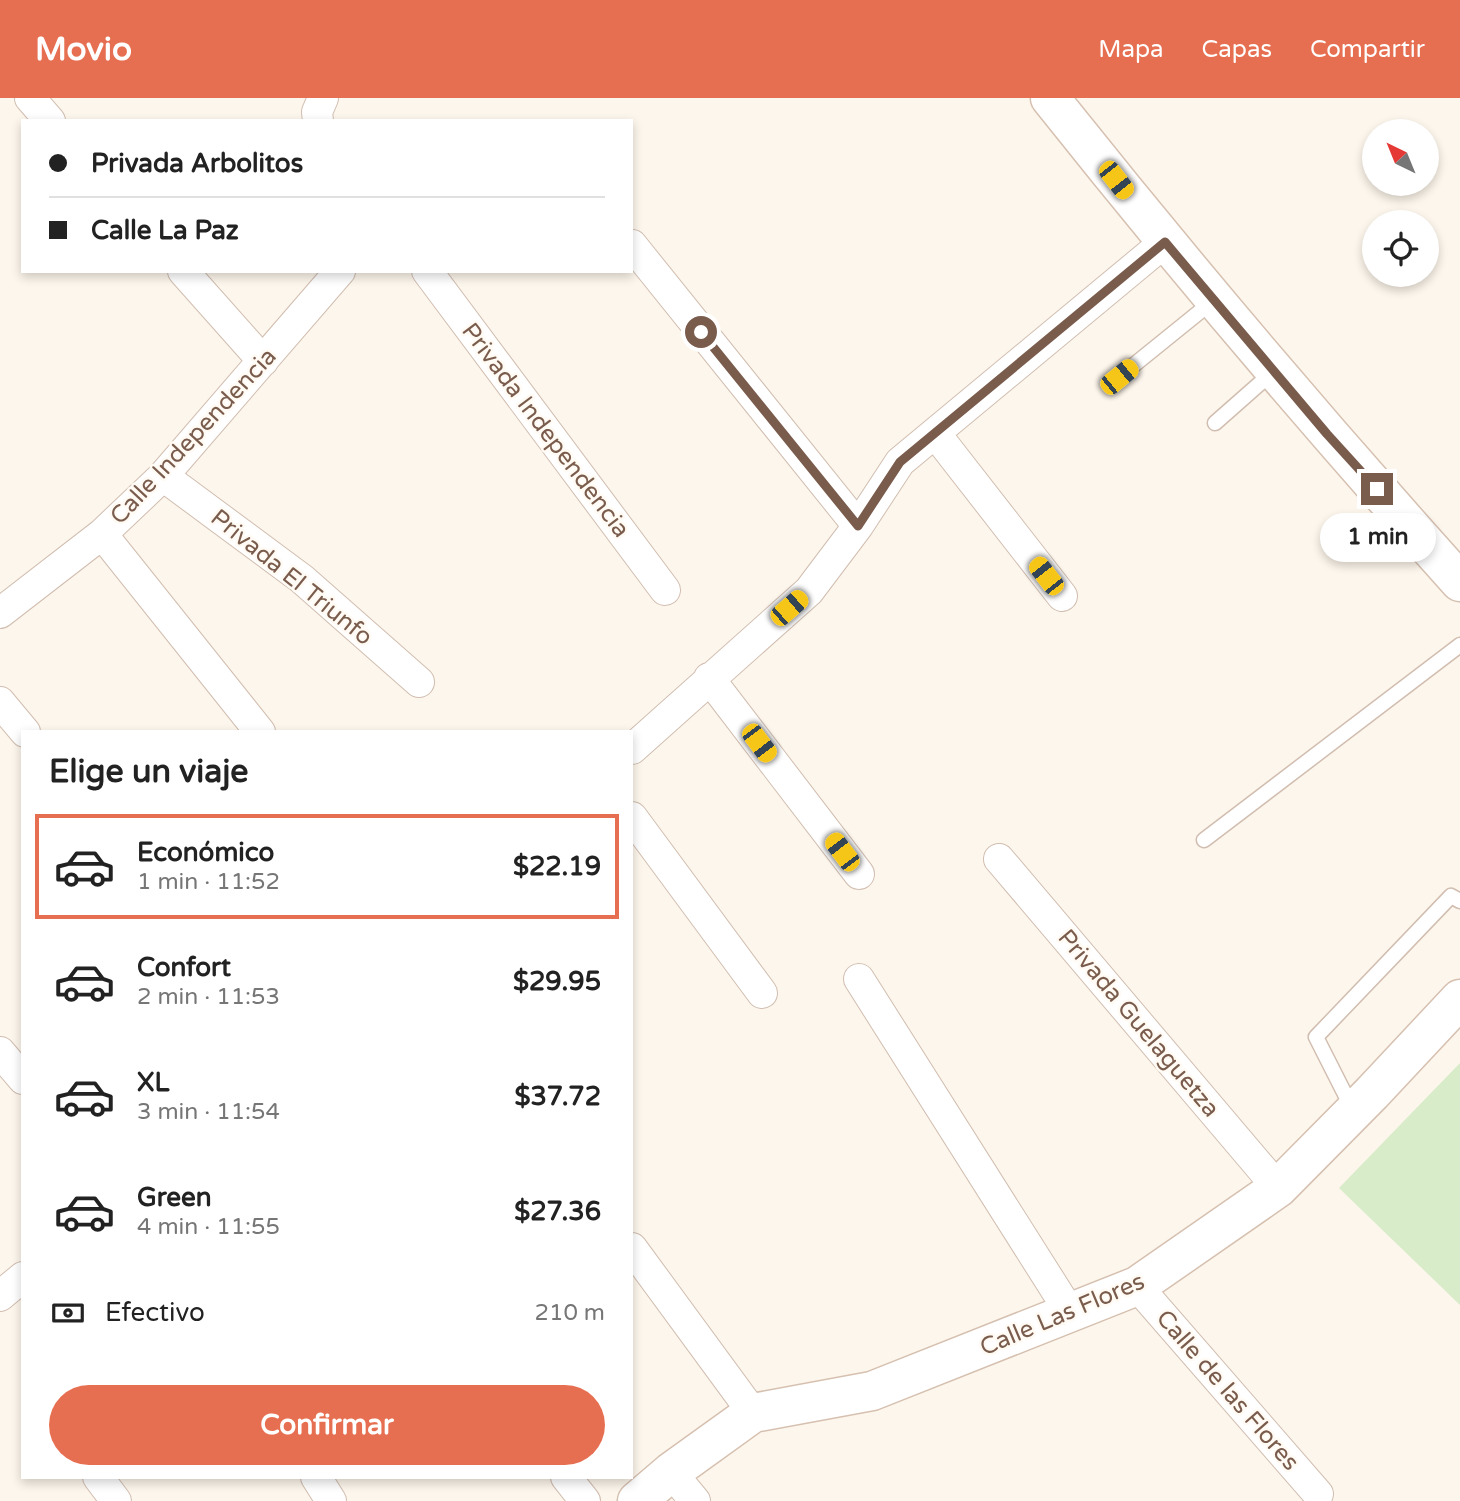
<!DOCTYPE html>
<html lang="es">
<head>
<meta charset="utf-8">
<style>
  :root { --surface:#fff; --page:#f6f6f6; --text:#222; --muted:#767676; --line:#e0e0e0; --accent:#e76f51 }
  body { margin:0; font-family:"Varela Round",sans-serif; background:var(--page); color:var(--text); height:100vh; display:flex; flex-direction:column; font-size:26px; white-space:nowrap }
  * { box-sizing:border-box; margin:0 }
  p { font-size:23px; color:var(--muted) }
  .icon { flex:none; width:38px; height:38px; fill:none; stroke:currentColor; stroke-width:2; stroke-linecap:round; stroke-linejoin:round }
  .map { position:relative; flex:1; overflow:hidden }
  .drawer { position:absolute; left:21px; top:632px; width:612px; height:749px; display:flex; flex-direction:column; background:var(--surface); border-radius:0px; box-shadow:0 4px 10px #0003 }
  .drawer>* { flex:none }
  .top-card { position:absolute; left:21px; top:21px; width:612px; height:154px; border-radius:0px; box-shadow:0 4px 10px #0003; display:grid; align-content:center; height:154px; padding:0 28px; background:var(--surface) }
  .needle { width:46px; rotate:317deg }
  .controls { position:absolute; left:1362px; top:21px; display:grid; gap:14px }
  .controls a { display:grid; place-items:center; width:77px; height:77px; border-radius:50%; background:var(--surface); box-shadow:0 4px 10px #0003; font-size:35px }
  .end { position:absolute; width:32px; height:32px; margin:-16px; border:9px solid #7a5c4d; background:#fff; box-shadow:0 0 0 4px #fff }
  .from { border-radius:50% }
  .bubble { position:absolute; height:49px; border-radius:24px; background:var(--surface); box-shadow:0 4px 10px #0003; font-size:23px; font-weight:700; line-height:49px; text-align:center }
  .car { position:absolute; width:21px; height:42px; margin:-21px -10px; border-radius:9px; box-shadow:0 0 5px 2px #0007; background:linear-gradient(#f5c518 24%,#345 0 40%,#f5c518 0 76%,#345 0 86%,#f5c518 0) }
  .top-card b { display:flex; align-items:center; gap:24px; height:66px; font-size:26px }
  .top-card b+b { border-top:2px solid var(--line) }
  .top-card i { width:18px; height:18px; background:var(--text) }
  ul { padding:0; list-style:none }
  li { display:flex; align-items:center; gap:21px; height:105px; margin:0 14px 10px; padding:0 14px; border:4px solid transparent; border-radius:0px }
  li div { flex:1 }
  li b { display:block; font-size:26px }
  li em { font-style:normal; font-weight:700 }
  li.active { border-color:var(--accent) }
  li>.icon { width:63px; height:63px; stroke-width:1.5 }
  h2 { padding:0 28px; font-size:32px; line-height:84px }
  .pay { display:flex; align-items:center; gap:18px; height:77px; padding:0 28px; font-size:26px }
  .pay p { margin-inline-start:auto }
  .button { display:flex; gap:14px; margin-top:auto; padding:14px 28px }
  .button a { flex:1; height:80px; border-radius:42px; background:var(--accent); color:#fff; font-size:28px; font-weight:700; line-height:80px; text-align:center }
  header { display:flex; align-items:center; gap:42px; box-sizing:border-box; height:98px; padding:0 35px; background:var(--accent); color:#fff }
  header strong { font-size:33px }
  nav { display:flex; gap:38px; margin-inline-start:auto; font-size:24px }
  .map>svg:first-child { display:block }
  .green { fill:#d8ecc9 }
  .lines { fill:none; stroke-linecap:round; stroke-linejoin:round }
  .lane-casing { stroke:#d1beb0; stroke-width:17 }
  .street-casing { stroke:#d1beb0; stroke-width:32 }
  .secondary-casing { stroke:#d6c0b0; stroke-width:41 }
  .lane { stroke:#fff; stroke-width:14 }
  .street { stroke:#fff; stroke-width:30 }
  .secondary { stroke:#fff; stroke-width:38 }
  .route { stroke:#7a5c4d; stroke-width:9 }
  .labels { text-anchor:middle; stroke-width:5; stroke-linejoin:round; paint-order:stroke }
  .street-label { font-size:24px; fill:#7a5c4d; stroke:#fffaf3 }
</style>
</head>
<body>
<header>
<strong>Movio</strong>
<nav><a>Mapa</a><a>Capas</a><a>Compartir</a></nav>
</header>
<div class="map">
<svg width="1460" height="1403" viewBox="0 0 1460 1403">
  <rect width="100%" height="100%" fill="#fdf6ec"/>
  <path class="green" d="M1460,965V1207L1339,1090Z"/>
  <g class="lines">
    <g class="lane-casing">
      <path id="lane" d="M1119,279L1213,203
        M1215,325L1274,273
        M1204,742L1460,547
        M1353,1012L1316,939L1451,798L1460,803"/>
    </g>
    <g class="street-casing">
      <path id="street" d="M30,0L50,23
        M318,23L317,14L323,0
        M632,147L858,428
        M183,173L263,263
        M427,173L665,492
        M935,335L1062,498
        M163,378L302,481L419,584
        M102,436L260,634
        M0,515L102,436L163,378L340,173
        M709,580L859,776
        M0,604L25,634
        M632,651L809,493L858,428L900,364L1165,144
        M632,719L762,895
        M999,761L1278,1090
        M859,881L1071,1216
        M0,954L23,981
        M632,1150L753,1315
        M1137,1188L1318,1396
        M0,1198L23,1179
        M671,1374L695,1403
        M98,1379L116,1403
        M316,1379L331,1403
        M566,1379L585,1403"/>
    </g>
    <g class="secondary-casing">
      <path id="secondary" d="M1050,0C1182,166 1318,326 1460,484
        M637,1403L671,1374L753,1315L872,1293L1137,1188L1278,1090L1372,995L1460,901"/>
    </g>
    <use href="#lane" class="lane"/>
    <use href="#street" class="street"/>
    <use href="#secondary" class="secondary"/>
  </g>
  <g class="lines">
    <path class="route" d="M701,234L858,428L900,364L1165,144L1327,336L1377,391"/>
  </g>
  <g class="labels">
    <g class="street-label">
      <text transform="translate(546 332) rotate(53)" y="8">Privada Independencia</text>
      <text transform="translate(193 338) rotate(-47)" y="8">Calle Independencia</text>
      <text transform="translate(292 479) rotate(39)" y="8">Privada El Triunfo</text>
      <text transform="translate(1139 925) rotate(50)" y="8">Privada Guelaguetza</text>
      <text transform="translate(1062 1216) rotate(-23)" y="8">Calle Las Flores</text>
      <text transform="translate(1228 1292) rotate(49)" y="8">Calle de las Flores</text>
    </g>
  </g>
</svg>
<div class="controls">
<a><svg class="needle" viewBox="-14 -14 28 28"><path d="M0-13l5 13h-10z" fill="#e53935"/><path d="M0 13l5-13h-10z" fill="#767676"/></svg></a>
<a><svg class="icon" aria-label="locate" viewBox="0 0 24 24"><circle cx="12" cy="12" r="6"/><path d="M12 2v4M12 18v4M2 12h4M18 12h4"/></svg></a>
</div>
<i class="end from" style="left:701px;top:234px"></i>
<i class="end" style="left:1377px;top:391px"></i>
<div class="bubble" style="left:1320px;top:415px;width:116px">1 min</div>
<i class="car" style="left:1116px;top:82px;rotate:142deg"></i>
<i class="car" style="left:1119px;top:279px;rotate:51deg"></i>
<i class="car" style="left:1046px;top:478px;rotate:322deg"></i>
<i class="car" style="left:789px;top:510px;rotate:49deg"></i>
<i class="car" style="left:759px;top:645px;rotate:143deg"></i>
<i class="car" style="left:842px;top:754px;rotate:323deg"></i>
<div class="top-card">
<b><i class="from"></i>Privada Arbolitos</b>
<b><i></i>Calle La Paz</b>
</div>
<section class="drawer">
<h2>Elige un viaje</h2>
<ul>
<li class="active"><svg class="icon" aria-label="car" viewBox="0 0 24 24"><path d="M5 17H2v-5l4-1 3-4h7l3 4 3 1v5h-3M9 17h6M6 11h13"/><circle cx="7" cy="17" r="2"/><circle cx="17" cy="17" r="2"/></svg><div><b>Económico</b><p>1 min · 11:52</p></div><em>$22.19</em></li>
<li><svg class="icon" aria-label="car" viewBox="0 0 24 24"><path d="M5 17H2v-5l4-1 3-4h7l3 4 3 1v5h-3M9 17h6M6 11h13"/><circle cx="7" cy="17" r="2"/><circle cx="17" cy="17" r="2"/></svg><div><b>Confort</b><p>2 min · 11:53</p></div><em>$29.95</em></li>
<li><svg class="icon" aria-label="car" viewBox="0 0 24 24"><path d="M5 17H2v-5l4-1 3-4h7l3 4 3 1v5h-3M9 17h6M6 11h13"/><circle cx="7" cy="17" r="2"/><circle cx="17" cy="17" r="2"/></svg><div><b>XL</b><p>3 min · 11:54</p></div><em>$37.72</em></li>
<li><svg class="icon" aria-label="car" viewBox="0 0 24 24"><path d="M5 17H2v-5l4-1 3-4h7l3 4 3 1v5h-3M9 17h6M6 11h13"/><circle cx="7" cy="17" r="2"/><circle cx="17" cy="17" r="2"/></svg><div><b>Green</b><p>4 min · 11:55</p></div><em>$27.36</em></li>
</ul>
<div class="pay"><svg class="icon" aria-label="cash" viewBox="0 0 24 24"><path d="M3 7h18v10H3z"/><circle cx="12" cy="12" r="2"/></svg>Efectivo<p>210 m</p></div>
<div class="button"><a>Confirmar</a></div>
</section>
</div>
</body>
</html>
